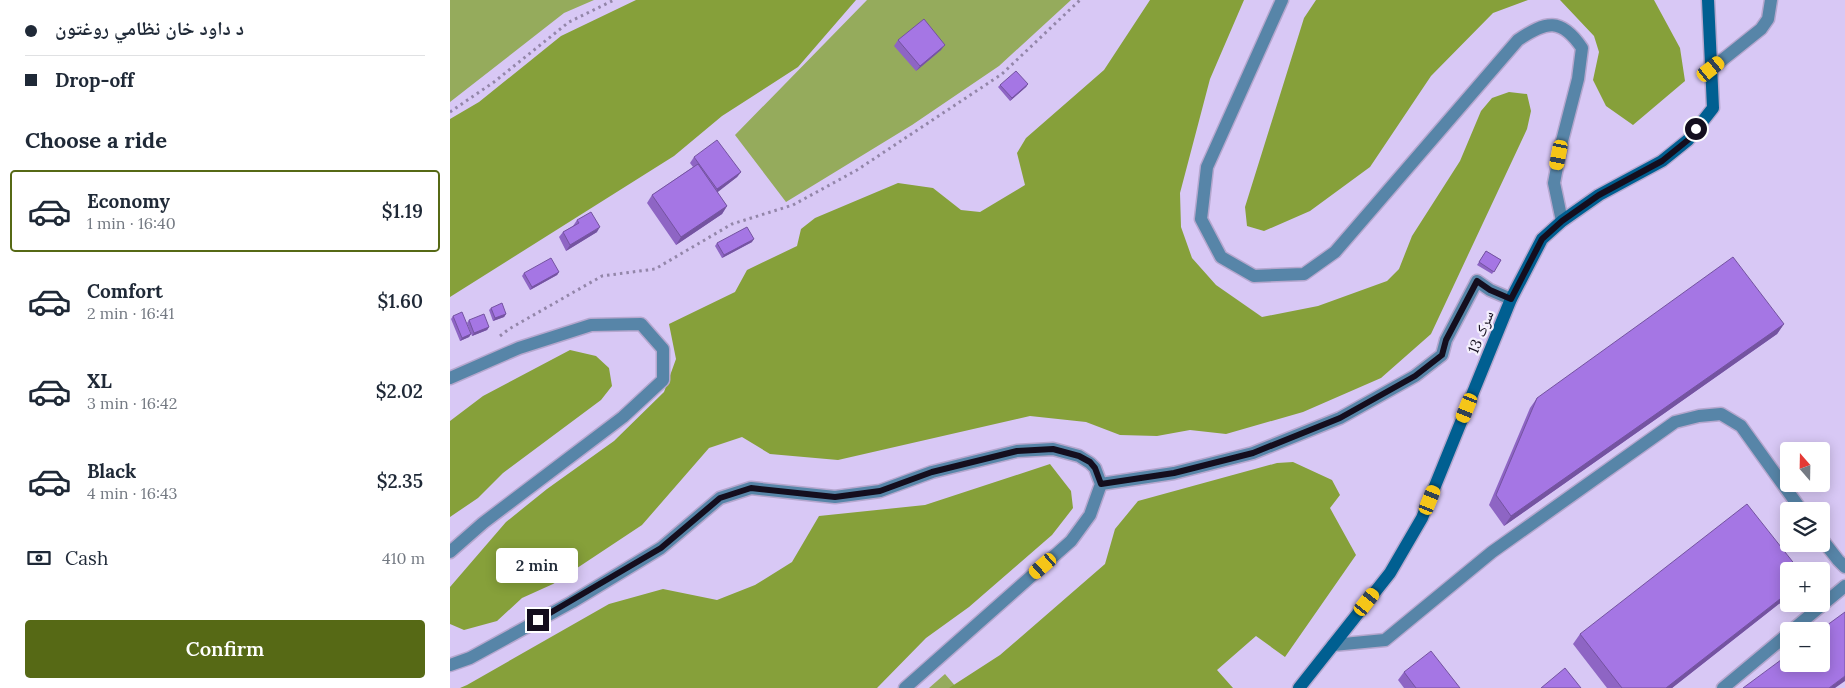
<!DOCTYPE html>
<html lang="en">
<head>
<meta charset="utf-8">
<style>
  :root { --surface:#fff; --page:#f6f6f7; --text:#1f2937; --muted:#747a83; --line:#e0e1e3; --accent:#566915 }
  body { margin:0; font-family:Lora,"Noto Naskh Arabic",serif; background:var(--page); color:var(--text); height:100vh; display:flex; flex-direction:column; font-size:19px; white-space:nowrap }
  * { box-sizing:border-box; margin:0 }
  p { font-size:16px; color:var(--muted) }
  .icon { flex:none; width:28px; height:28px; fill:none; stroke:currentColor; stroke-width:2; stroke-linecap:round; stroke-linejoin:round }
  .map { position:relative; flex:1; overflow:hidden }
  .side { display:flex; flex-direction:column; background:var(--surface); width:450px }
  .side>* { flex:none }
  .hud { display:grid; align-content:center; height:110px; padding:0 25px; background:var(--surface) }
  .needle { width:32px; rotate:340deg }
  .fabs { position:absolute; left:1330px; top:442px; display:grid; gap:10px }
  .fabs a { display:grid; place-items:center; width:50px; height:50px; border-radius:5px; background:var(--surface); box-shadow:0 2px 12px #0003; font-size:25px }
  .end { position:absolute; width:22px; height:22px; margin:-11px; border:6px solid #140e1e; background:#fff; box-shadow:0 0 0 2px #fff }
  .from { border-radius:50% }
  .bubble { position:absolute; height:35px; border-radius:5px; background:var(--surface); box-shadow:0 2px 12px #0003; font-size:16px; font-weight:600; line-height:35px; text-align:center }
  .car { position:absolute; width:15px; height:30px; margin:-15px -8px; border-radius:6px; box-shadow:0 0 4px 1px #0007; background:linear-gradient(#f5c518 24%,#345 0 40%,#f5c518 0 76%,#345 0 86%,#f5c518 0) }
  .hud b { display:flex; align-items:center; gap:18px; height:48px; font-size:19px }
  .hud b+b { border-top:1px solid var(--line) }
  .hud i { width:12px; height:12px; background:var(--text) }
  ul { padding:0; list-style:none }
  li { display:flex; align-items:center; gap:15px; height:82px; margin:0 10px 8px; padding:0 15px; border:2px solid transparent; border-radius:5px }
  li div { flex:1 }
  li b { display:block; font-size:19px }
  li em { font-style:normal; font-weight:600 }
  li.on { border-color:var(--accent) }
  li>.icon { width:45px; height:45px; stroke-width:1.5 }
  h2 { padding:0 25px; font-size:22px; line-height:60px }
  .pay { display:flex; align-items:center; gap:12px; height:55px; padding:0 25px; font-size:19px }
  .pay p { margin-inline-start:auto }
  .button { display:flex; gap:10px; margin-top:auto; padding:10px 25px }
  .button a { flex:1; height:58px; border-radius:5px; background:var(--accent); color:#fff; font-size:20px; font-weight:600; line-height:58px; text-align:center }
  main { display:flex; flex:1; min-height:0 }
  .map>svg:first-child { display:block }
  .green { fill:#95ab5c }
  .forest { fill:#86a03a }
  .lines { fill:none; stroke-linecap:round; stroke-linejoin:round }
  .lane-casing { stroke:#b5a7ce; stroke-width:15 }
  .street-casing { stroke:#b5a7ce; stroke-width:15 }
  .secondary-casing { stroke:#b5a7ce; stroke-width:15 }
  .path { stroke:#9386a9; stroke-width:3; stroke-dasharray:2.5 4; stroke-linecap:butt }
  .lane { stroke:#5785a8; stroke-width:12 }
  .street { stroke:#5785a8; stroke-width:12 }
  .secondary { stroke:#005f91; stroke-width:12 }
  .wall { fill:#8e65c4 }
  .shaded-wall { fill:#7453a0 }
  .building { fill:#a576e4; stroke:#7453a0 }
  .route { stroke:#140e1e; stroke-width:6 }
  .labels { text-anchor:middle; stroke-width:4.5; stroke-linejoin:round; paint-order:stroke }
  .street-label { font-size:15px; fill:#140e1e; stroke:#f4effd }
</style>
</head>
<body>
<main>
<section class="side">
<div class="hud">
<b><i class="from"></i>د داود خان نظامي روغتون</b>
<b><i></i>Drop-off</b>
</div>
<h2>Choose a ride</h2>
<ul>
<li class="on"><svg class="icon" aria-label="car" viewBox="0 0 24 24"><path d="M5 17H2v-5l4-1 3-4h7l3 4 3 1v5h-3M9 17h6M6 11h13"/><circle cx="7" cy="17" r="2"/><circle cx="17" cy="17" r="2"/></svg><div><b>Economy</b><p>1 min · 16:40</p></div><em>$1.19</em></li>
<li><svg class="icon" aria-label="car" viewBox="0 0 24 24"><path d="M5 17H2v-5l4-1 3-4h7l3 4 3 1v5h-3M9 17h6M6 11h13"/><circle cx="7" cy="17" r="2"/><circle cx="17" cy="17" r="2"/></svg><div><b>Comfort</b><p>2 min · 16:41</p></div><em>$1.60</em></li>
<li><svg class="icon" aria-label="car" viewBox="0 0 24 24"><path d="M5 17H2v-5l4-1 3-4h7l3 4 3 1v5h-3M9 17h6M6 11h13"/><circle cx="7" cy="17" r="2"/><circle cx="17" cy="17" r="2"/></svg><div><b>XL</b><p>3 min · 16:42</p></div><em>$2.02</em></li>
<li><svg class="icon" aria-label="car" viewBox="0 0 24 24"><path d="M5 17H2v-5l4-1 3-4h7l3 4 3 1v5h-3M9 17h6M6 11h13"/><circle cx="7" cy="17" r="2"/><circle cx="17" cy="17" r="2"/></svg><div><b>Black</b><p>4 min · 16:43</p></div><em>$2.35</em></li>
</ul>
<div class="pay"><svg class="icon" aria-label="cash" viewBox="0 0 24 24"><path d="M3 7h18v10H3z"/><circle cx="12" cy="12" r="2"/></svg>Cash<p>410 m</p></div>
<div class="button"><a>Confirm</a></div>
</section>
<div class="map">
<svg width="1395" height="688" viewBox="0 0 1395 688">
  <rect width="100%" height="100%" fill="#d8c8f5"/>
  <path class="green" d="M0,0H144L114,13L0,102Z
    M417,0H621L549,66L462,125L336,202L285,135Z
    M495,674L507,688H479Z"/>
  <path class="forest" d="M186,0H406L348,67L272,116L224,156L0,297V119L29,102L111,36Z
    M700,0H794L760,79L730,193L731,227L742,258L766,285L812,317L868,306L937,281L949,269L962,236L1010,161L1031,111L1042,98L1059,92L1077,94L1081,111L1077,129L981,334L931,378L853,412L776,434L740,430L707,436L670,435L636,422L580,416L388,460L320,454L292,437L259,448L192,525L103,584L72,598L47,621L14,630L0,624V587L56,522L97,489L164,441L214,392L226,359L219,324L285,292L297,270L347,246L351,229L365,218L448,183L483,188L511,210L530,212L575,185L567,153L576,138L654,70Z
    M866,0H1078L1043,13L981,76L920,167L860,211L814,231L797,226L795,207L854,18Z
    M1110,0H1204L1230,48L1235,81L1183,125L1156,106L1143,80L1149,52L1144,36Z
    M120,350L146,356L159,368L162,386L151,400L53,473L28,498L0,517V421L33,396Z
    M843,462L882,480L890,495L880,508L906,555L835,657L806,636L767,670L783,688H499L550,655L655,564L665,529L688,501L827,463Z
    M600,464L621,491L623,508L602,535L519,607L476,638L427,688H10L17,685L159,604L213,589L267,600L305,585L342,562L369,516L475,505Z"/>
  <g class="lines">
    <g class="lane-casing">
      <path id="lane" d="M832,0L757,167L751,219L771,257L804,276L854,274L885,252L1068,40C1096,21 1111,17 1132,48L1128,79L1112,141L1104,183L1112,221
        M0,378L69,348L141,325L191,324L213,349V380L173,417L33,523L0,552
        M651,484L724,473L803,453L890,418L965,376L992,355L996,340L1027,281L1040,290L1061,299
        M1371,538L1388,560L1395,567
        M1341,631L1395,586
        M883,645L935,640L1042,552L1225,422L1249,416L1271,414L1291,426L1352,511
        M0,665L20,658L122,602L211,548L270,498L301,488L385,497L430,491L482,472L567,451L603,449L629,456L640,463L645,468L651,484L640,515L621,541L455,688
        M1273,688L1339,633"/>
    </g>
    <g class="street-casing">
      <path id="street" d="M1261,69L1311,29L1318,19L1321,0"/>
    </g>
    <g class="secondary-casing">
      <path id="secondary" d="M849,688L940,573L972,518L1061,299L1092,239L1112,221L1149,195L1212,161L1238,140L1263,108L1258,0"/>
    </g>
    <path class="path" d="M0,112L44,82L119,22L164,0
      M50,336L59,329L152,276L205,269L282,224L343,205L407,170L552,74L630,0"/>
    <use href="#lane" class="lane"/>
    <use href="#street" class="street"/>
    <use href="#secondary" class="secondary"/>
  </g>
  <path class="wall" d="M448,40L491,50L466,71L444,46Z
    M578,84L576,87L560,101L548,87L550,85Z
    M244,157L291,172L287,177L267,192L277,206L272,214L226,245L197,203L202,195L243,167L240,163Z
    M127,220L147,232L116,251L109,237L113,232L123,226Z
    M302,242L272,258L265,246L267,243Z
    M1036,251L1051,260L1042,274L1027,265Z
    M109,272L107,275L80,290L72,276L74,273Z
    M41,308L56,314L54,317L43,321L39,310Z
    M3,316L21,334L19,337L10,341L1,319Z
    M19,320L39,327L37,330L22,336L17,323Z
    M1334,324L1327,334L1054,526L1039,505L1080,408L1087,398Z
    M1339,596L1222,688H1157L1123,644L1130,634Z
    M954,672L1010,688H954L948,680Z"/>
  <path class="shaded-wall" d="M495,45L491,50L466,71L470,66Z
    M578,84L576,87L560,101L562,98Z
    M291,172L287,177L264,195L267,189Z
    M277,206L272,214L226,245L231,237Z
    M150,227L147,232L116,251L120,245Z
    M304,239L302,242L272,258L274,255Z
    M109,272L107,275L80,290L82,287Z
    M56,314L54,317L43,321L45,318Z
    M1334,324L1327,334L1054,526L1061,516Z
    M39,327L37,330L22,336L24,333Z
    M21,334L19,337L10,341L12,338Z
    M1339,592V596L1222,688H1216Z
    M1395,676V681L1385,688H1379Z"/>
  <path class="building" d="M474,19L495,45L470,66L448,40Z
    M566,71L578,84L562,98L550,85Z
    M267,140L291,172L267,189L244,157Z
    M248,164L277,206L231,237L202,195Z
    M141,212L150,227L120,245L113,232L129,223L127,220Z
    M297,227L304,239L274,255L267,243Z
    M1036,251L1051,260L1044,272L1029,262Z
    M1283,257L1334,324L1061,516L1046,495L1087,398Z
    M101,258L109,272L82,287L74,273Z
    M52,303L56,314L45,318L41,308Z
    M12,312L21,334L12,338L3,316Z
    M34,314L39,327L24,333L19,320Z
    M1297,504L1350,571H1339V592L1216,688H1172L1130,634Z
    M1395,612V676L1379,688H1293L1339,654V664H1371V631H1369Z
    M981,651L1010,688H966L954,672Z
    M1115,668L1131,688H1091Z"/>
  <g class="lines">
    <path class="route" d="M88,620L211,548L270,498L301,488L385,497L430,491L482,472L567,451L603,449L629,456L640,462L645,468L651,484L724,473L803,453L890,418L965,376L992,355L996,340L1027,281L1040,290L1061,299L1092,239L1112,221L1149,195L1212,161L1238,140L1246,129"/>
  </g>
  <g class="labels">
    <g class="street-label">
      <text transform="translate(1031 332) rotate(-68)" y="5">سرک 13</text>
    </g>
  </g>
</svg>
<div class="fabs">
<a><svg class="needle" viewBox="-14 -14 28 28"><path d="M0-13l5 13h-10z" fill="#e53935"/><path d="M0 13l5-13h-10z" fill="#747a83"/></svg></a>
<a><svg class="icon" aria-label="layers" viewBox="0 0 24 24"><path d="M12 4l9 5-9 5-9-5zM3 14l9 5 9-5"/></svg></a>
<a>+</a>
<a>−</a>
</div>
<i class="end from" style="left:1246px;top:129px"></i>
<i class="end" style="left:88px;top:620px"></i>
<div class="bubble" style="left:46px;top:548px;width:82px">2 min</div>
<i class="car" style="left:1261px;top:69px;rotate:51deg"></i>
<i class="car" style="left:1109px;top:155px;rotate:191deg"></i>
<i class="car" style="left:1017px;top:408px;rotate:202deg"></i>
<i class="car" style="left:980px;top:500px;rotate:22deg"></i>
<i class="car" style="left:593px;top:566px;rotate:229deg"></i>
<i class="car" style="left:917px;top:602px;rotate:38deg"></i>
</div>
</main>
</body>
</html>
